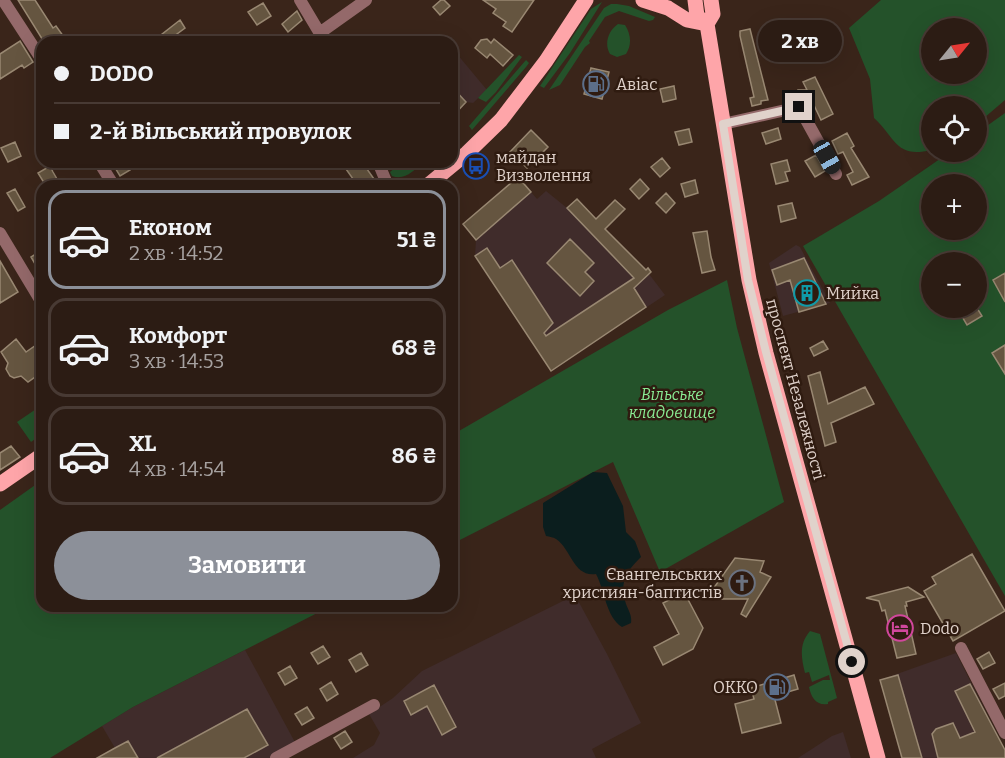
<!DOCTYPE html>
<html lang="uk">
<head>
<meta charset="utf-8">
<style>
  :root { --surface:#2c1c14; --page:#382922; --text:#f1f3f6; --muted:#a6a1a0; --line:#483a34; --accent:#8c9099 }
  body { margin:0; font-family:Bitter,serif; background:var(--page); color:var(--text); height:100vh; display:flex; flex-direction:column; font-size:22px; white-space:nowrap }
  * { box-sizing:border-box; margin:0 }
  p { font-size:20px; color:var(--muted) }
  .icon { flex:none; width:33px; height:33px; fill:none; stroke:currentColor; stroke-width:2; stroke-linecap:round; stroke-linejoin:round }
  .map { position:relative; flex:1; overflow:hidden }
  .sheet { position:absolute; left:36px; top:180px; width:422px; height:432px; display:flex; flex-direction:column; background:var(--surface); border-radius:18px; box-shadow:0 6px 24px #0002,0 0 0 2px var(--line) }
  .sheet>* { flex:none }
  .guide { position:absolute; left:36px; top:36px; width:422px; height:132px; border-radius:18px; box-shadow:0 6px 24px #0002,0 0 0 2px var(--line); display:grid; align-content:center; height:132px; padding:0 18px; background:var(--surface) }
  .needle { width:39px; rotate:60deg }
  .tools { position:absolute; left:921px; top:18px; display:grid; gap:12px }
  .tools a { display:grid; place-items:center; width:66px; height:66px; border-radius:50%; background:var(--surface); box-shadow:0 6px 24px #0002,0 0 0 2px var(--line); font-size:30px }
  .end { position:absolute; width:27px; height:27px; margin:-14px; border:8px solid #e0d2cb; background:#111; box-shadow:0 0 0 3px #111 }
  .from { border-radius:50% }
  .bubble { position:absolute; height:42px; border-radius:21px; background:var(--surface); box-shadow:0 6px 24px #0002,0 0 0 2px var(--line); font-size:20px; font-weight:700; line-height:42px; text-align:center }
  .car { position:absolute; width:18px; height:36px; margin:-18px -9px; border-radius:8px; box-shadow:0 0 4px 2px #0007; background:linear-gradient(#222 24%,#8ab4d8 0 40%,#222 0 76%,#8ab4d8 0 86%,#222 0) }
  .guide b { display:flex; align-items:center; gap:21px; height:57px; font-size:22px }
  .guide b+b { border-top:2px solid var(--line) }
  .guide i { width:15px; height:15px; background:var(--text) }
  ul { padding:10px 0 0; list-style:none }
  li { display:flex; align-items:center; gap:18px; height:99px; margin:0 12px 9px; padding:0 6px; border:3px solid var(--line); border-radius:18px }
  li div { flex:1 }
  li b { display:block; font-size:22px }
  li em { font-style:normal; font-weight:700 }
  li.on { border-color:var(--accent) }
  li>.icon { width:54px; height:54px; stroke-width:1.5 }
  .cta { display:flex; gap:12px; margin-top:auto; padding:12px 18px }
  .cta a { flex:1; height:69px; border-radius:36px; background:var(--accent); color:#fff; font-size:24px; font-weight:700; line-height:69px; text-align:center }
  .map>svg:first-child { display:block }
  .industrial { fill:#402c2b }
  .green { fill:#24522a; fill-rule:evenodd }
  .water { fill:#0b1e1e }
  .building { fill:#655540; stroke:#998872; stroke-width:1.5 }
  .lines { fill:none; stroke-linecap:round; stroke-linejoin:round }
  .minor { stroke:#94696a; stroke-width:12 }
  .major { stroke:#fea5a9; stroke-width:15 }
  .route { stroke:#e0d2cb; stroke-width:8 }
  .labels { text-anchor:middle; stroke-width:5; stroke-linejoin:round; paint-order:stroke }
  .poi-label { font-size:16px; fill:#e0d2cb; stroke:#2f1b10; text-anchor:start }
  .street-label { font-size:16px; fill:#e0d2cb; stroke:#2f1b10 }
  .park-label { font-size:16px; font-style:italic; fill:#89eb93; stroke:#2f1b10 }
</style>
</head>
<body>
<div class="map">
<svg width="1005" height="758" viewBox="0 0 1005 758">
  <rect width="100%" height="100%" fill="#3a251a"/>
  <path class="industrial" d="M452,48L487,90L473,103L466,102L452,116Z
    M518,177L537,199L546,191L567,208L577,199L649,274L665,295L551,371L475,256L476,240L463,224Z
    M796,245L800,247L830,303L783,316L769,263Z
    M575,595L607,654L641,723L592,749L596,758H353L374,745L380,733L369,714L393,698L422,671Z
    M245,650L297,746L276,758H105L103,755L115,748L102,726L133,707Z
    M956,653L1005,750V758H902L880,680Z
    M843,732L851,758H798L832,736Z"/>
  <path class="green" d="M881,0H1005V100L977,124L976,106H932L931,150C896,159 895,137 874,118L870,79L849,28ZM932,28H976V74H932Z
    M602,2L570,53L544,88L540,86L542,83L591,9Z
    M617,4L629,6L655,17L653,20L649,21L619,11L605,17L589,41L590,43L585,47L560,85L549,90L604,8L611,4Z
    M618,24L625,25C631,34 632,45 626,54L617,57L610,54C604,44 608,31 618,24Z
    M519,55L522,57L496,92L486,102L478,98Z
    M526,60L529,63L526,67L472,130L469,126Z
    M1005,113V596L803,246L879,201L950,152H976L977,133ZM932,184H976V230H932ZM932,262H976V308H932Z
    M402,162H424C414,170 405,181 392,176L390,172Z
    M727,280L737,328L784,502L660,572L613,462L452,544V435L668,310Z
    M42,405V434L31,442L17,422Z
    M38,483L42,487V606H331L133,707L50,758H0V510Z
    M810,631L820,634L837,698L828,702V704C816,706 811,697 809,687L823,680H830L829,675L812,682L809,672L805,673C801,657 799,644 810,631Z"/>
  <path class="water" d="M593,472L607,473L623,506L626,532L635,541L641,557C626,572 619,582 626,604C629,612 632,615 631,623L622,627C606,617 605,591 596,574C573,577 572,550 556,539C553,537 550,537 546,536L543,527V503Z"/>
  <path class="building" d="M18,0H35L53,28L56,26L64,37L57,42H44Z
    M441,0H444L450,6L440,15L433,7Z
    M483,0H534L512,32L503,26L506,22L493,13L496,9Z
    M263,3L271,16L257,25L248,12Z
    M297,11L302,20L288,32L282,24Z
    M180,20L185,28L166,42L161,35Z
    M782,21L787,35L774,39L769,25Z
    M750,29L768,100L761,101V104L752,106L750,98L754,97L740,36V31Z
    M487,39L491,43L494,39L513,55L503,66L490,54L487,58L475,48L481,40Z
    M20,41L33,62L24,68L22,65L0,79V54Z
    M591,68L609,72L602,99L584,94Z
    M815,77L833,114L821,120L812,101L805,102L798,99V90H807L803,82Z
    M674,86L676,99L663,102L660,89Z
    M452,87L466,102L452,117Z
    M778,128L781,139L766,144L762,133Z
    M689,129L692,142L679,145L675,132Z
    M531,130L548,147L527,168L510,152Z
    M847,133L854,146L851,148L869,177L852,185L847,175L853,172L843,152L838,154L832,141Z
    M15,142L21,156L8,162L1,148Z
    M816,155L825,171L815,177L805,161Z
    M662,158L670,168L660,177L651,167Z
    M787,160L790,171L785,172L788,181L776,184L771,164Z
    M120,162H137L128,167L130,170L120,176L114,166Z
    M341,162H362L379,186H358Z
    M50,166L53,172L61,186H46L38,173Z
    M518,177L531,192L476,240L463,224Z
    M640,179L649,189L639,199L630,189Z
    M695,180L698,193L685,197L681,184Z
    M15,189L25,207L18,211L7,193Z
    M666,193L675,203L666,213L656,203Z
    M577,199L596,219L615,200L625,209L605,229L646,270L648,268L651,272L634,288L646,307L551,371L475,256L487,248L500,268L512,260L553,323L544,333L546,336L634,278L567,208Z
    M792,203L796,218L781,222L778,206Z
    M707,231L711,257L715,270L702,273L693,233Z
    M570,239L594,263L585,272L594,281L580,296L547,263Z
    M42,250V276L31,257Z
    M804,258L826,304L799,312L790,280L777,285L772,270Z
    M0,261L18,292L0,303Z
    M1005,273V302L993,280Z
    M957,308H977L982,316L967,325Z
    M16,339L26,352L42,341V372L28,382L21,376L14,378L10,376L6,369L8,363L1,352Z
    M823,341L828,349L814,356L810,348Z
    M1005,345V374L992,353Z
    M820,372L828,404L865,387L874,404L831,423L836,442L825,446L808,376Z
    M11,446L20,457L0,470V453Z
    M972,554L1005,611L953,641L924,591L936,584L932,577Z
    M735,558L764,561L760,572L771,577L746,617L741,614L748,599H718L713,589Z
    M908,587L924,597L906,602L907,606H905L916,654L897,658L885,610L882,611L879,601L866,598Z
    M684,592L703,628L693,649L663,665L654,647L679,634L663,603Z
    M323,646L330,657L318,664L311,653Z
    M989,652L995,663L983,669L977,659Z
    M361,653L368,665L356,672L349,660Z
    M290,666L297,678L285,685L278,673Z
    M794,675L798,689L774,696L781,723L742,733L735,704L754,699L751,688Z
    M898,675L922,758H902L880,680Z
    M331,682L338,694L327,701L320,689Z
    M1005,683V696L999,699L993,689Z
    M970,684L1005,750V758H938L932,734L936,729L953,723L960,738L975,732L955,691Z
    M434,685L456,727L442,735L427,706L411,715L404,701Z
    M307,707L314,718L302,725L295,714Z
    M247,709L268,745L244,758H157Z
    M345,731L352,742L341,749L334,738Z
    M128,741L138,758H97L115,748Z"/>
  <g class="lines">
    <path class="minor" d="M3,0L42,60
      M300,0L325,42
      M321,32L366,0
      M723,124L799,107L836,174
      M99,162L114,186
      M378,162L388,186
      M0,233L42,303
      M961,648L1005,733
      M276,758L374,705"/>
    <path class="major" d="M643,0L668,8L687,20L707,24
      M695,0L697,16L707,24
      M707,24L749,280L766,353L878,758
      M707,24L713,14L711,0
      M427,186L467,153L501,120L546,61L586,0
      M0,484L42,455"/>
  </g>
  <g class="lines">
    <path class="route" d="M799,107L723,124L748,280L766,352L852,662"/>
  </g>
  <defs>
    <g id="fuel-ring" transform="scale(1.35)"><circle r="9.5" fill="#2f1b10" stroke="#5c6f8a" stroke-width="1.5"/><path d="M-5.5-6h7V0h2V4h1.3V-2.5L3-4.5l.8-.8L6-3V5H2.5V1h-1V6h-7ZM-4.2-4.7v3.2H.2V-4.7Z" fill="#5c6f8a"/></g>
    <g id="bus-ring" transform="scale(1.35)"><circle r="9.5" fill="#2f1b10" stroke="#1a4fb4" stroke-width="1.5"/><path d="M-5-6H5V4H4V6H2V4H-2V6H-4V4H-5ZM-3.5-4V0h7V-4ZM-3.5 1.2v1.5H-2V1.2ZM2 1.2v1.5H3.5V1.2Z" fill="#1a4fb4"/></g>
    <g id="building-ring" transform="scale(1.35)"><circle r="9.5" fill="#2f1b10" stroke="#0f9aa8" stroke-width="1.5"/><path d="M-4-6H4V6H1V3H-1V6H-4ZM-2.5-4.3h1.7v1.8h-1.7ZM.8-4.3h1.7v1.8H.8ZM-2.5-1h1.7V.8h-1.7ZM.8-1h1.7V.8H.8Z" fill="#0f9aa8"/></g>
    <g id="church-ring" transform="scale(1.35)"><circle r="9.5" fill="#2f1b10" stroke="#6b7280" stroke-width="1.5"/><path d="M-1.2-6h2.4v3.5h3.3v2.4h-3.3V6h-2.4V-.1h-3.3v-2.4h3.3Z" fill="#6b7280"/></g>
    <g id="hotel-ring" transform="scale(1.35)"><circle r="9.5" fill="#2f1b10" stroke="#d1479c" stroke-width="1.5"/><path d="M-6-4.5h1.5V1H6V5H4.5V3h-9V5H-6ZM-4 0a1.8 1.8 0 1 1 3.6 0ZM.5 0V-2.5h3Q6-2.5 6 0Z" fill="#d1479c"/></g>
  </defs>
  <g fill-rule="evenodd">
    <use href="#fuel-ring" x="596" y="84"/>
    <use href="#bus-ring" x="476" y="166"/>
    <use href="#building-ring" x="807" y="293"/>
    <use href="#church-ring" x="742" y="583"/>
    <use href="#hotel-ring" x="900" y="628"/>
    <use href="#fuel-ring" x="777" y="687"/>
  </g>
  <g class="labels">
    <g class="poi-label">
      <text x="616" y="90">Авіас</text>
      <text x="496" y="163">майдан<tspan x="496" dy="18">Визволення</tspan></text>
      <text x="826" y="299">Мийка</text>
      <text x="722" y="580" text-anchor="end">Євангельських<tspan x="722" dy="18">християн-баптистів</tspan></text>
      <text x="920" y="634">Dodo</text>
      <text x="758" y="693" text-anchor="end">ОККО</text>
    </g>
    <g class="street-label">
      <text transform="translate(796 389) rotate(75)" y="6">проспект Незалежності</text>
    </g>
    <g class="park-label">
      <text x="672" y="400">Вільське<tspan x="672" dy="18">кладовище</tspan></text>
    </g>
  </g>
</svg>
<div class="tools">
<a><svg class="needle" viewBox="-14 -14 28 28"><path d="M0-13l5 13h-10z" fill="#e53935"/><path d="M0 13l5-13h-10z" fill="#a6a1a0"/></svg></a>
<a><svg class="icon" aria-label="locate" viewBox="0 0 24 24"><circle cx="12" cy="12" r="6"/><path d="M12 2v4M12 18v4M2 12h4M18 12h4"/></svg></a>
<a>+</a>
<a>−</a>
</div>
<i class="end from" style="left:852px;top:662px"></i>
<i class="end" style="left:799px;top:107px"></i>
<div class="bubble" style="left:758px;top:20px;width:84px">2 хв</div>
<i class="car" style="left:827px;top:157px;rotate:151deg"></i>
<div class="guide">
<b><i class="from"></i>DODO</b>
<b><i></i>2-й Вільський провулок</b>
</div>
<section class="sheet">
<ul>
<li class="on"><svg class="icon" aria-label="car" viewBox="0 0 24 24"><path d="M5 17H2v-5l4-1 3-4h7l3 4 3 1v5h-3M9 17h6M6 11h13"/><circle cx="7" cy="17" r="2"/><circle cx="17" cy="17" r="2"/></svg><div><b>Економ</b><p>2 хв · 14:52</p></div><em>51 ₴</em></li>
<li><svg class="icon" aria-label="car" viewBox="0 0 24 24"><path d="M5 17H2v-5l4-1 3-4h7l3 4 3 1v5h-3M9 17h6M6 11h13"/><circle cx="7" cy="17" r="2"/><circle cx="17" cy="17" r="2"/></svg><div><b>Комфорт</b><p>3 хв · 14:53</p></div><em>68 ₴</em></li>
<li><svg class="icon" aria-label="car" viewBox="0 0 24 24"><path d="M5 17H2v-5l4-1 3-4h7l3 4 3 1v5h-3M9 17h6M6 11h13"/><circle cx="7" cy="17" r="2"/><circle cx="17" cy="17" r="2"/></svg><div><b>XL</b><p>4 хв · 14:54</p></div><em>86 ₴</em></li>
</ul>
<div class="cta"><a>Замовити</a></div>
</section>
</div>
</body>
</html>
